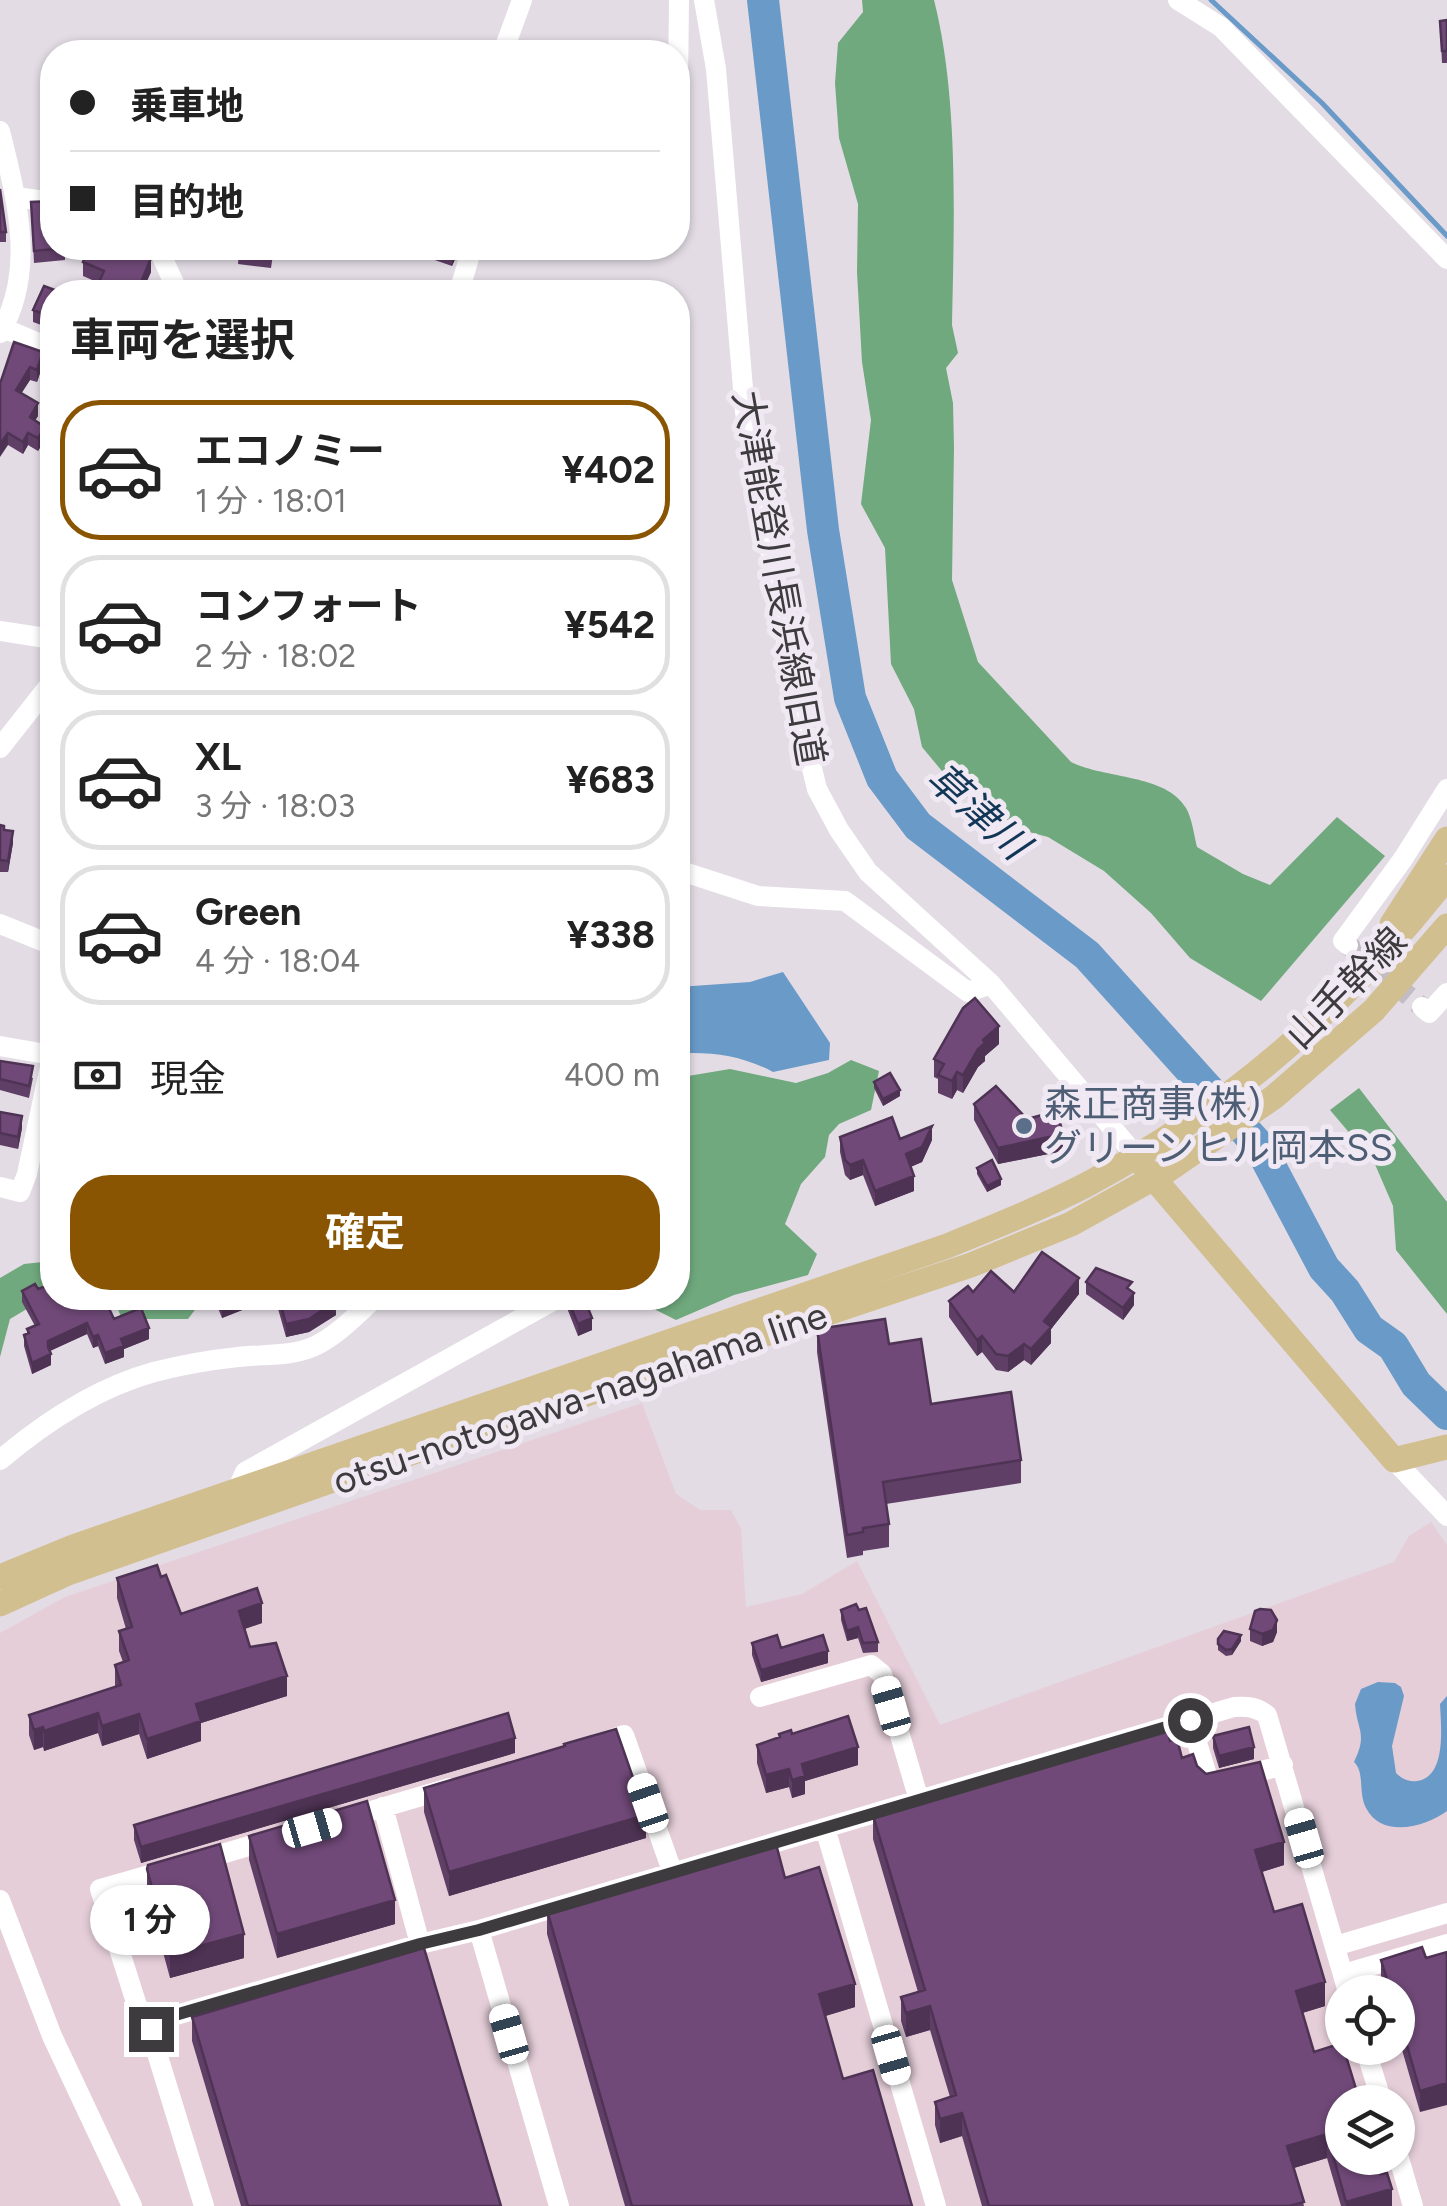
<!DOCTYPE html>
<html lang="ja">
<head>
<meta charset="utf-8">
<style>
  :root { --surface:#fff; --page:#f6f6f6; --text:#222; --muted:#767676; --line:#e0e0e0; --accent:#8a5503 }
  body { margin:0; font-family:Figtree,"Noto Sans JP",sans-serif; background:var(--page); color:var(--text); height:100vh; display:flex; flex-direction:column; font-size:38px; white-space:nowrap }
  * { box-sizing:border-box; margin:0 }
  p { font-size:32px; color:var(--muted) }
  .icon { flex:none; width:55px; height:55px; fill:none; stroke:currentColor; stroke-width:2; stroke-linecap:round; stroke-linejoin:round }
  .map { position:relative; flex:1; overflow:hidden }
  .sheet { position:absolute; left:40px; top:280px; width:650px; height:1030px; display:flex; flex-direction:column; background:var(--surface); border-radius:40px; box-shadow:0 2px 8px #0004 }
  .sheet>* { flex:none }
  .top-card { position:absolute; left:40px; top:40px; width:650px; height:220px; border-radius:40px; box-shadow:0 2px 8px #0004; display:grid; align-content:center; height:220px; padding:0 30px; background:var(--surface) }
  .tools { position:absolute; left:1325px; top:1975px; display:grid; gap:20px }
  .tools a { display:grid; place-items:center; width:90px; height:90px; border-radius:50%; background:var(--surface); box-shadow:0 2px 8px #0004; font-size:50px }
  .end { position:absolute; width:45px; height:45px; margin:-22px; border:12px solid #3e3b3f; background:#fff; box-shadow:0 0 0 5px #fff }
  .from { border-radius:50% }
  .bubble { position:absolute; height:70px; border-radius:35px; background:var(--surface); box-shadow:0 2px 8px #0004; font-size:32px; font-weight:700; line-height:70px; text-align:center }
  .car { position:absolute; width:30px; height:60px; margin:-30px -15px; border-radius:12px; box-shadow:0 0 8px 2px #0007; background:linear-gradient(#fff 24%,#345 0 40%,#fff 0 76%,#345 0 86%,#fff 0) }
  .top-card b { display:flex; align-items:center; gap:35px; height:95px; font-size:38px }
  .top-card b+b { border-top:2px solid var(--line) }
  .top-card i { width:25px; height:25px; background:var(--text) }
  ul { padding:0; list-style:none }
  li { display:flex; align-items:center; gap:30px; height:140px; margin:0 20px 15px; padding:0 10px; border:5px solid var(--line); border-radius:40px }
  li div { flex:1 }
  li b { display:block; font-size:38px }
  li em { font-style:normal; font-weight:700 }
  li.on { border-color:var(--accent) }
  li>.icon { width:90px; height:90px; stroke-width:1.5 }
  h2 { padding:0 30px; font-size:45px; line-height:120px }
  .pay { display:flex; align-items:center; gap:25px; height:110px; padding:0 30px; font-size:38px }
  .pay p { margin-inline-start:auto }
  .cta { display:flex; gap:20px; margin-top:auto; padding:20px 30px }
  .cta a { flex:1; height:115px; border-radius:40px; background:var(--accent); color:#fff; font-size:40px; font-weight:700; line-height:115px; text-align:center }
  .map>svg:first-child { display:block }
  .industrial { fill:#e5ced8; fill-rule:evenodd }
  .forest { fill:#70a97e }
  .water { fill:#699ac8 }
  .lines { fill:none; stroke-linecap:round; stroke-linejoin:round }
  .stream { stroke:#699ac8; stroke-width:5 }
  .river { stroke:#699ac8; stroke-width:32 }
  .minor-tunnel { stroke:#c2bcc4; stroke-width:20; stroke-dasharray:20 10; stroke-linecap:butt }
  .minor { stroke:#fff; stroke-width:20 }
  .major { stroke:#d1bf8f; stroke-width:25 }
  .wall { fill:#603f67 }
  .shaded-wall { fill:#4e3354 }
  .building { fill:#704978; stroke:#4e3354; stroke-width:2.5 }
  .route { stroke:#3e3b3f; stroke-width:12 }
  .service-dot { fill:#5c6f8a; stroke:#f0e9f3; stroke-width:4 }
  .labels { text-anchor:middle; stroke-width:10; stroke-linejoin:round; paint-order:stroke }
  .street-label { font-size:38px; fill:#3e3b3f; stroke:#f0e9f3 }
  .service-label { font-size:38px; fill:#4e5e75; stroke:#f0e9f3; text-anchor:start }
  .water-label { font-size:40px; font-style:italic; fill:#123656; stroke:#f0e9f3 }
</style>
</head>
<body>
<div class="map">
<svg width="1447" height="2206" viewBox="0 0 1447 2206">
  <rect width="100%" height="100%" fill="#e3dce5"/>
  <path class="industrial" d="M642,1403L676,1494L700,1510H731L741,1529L746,1607L802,1594L857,1561L940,1725L1394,1562L1409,1536L1431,1522L1447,1545V2206H0V1633L65,1597ZM1342,1992H1398V2048H1342ZM1342,2102H1398V2158H1342Z"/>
  <path class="forest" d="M862,0H934C959,98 954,223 952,325L958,353L946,368L953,403L954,448L952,580L978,662L1071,762C1105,779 1166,774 1186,808C1192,818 1194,835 1197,847L1243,874L1270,885L1337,817L1385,856L1261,1001L1190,958L1151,913L1104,871L1048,837L995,823L956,788L922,747L914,709L891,664L885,548L861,504L871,420L862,362L857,272L858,204L839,138L835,83L838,43L863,12Z
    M851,1060L879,1071L871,1110L839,1124L829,1135L825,1157L801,1184L785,1224L817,1254L808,1275L734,1295L676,1320L656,1310L654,1298H678V1083L682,1077L730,1069L796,1083L828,1073Z
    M1359,1088L1447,1202V1314L1396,1250L1393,1206L1374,1162L1330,1110Z
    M52,1261V1294L10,1319L0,1357V1278L24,1264Z
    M84,1298H204L188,1319H122L114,1300Z"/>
  <path class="water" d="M783,972L830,1043L829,1060L773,1072C746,1057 716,1052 685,1053L678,1049V987L750,982Z
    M1378,1682L1395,1683L1401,1687L1404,1696L1392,1746L1396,1773C1402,1779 1408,1782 1417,1781C1447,1777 1441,1726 1440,1704L1447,1696V1811C1425,1827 1382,1839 1366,1808C1358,1793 1365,1772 1354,1762C1368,1733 1357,1731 1355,1704L1361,1689Z"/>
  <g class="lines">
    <path class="stream" d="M1211,0L1322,103L1447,236"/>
    <path class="river" d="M763,0L823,530L850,698L882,778L918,826L1087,955L1260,1147L1324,1268L1345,1291L1369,1329L1393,1346L1416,1384L1447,1414"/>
    <path class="minor-tunnel" d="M1348,945L1422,1007"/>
    <path class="minor" d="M704,0L716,69L745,412L803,732L817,789L839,830L868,872L991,984L1136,1156
      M1178,0L1221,27L1447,259
      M503,52L522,0
      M678,86L679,0
      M0,131C16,197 37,270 0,333
      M16,197L52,202
      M158,248L178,292
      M633,248H637
      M459,292L472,248
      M3,328L52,349
      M0,631L52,639
      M0,748L52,682
      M678,870L758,896L845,901L968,992L991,984
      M0,924L52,945
      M1348,945L1343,941L1403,859L1447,789
      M1422,1007L1429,1013L1447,993
      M0,1046L52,1055
      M0,1187L20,1192L27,1174L52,1057
      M0,1460C45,1422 96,1388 154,1372C181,1365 210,1360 238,1357C263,1354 291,1357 315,1346C338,1335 356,1315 375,1298
      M1394,1460L1447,1516
      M237,1490L245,1472L558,1298
      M760,1697L871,1665L882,1674L919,1800
      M1190,1720L1210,1785L1283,1765
      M596,1744L624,1735L672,1871
      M383,1807L420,1944
      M347,1818L449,1788
      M825,1828L936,2206
      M198,1861L276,1838
      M0,1900L52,2036L132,2206
      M479,1930L559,2206
      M1335,1946L1447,1913
      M1343,1974L1447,1944
      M153,2025L159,2020L420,1944L479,1930L1234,1707C1248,1706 1256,1707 1267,1715L1348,1992
      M153,2025L141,2018L100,1889L170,1869
      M153,2025L152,2037L204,2206
      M1365,2048L1382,2102
      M1398,2155L1413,2206"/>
    <path class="major" d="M1392,924L1447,839
      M1145,1168L1394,1460L1447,1447
      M0,1577L73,1547L947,1246C994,1227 1041,1208 1086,1185C1231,1108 1347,1005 1447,877
      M0,1604L68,1573L393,1459L971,1265L1071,1224L1168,1170L1274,1097L1374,1010L1447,926"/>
  </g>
  <path class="wall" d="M1447,20V63H1442L1440,21Z
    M0,189L6,232V242H0Z
    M31,202L65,248V260L34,263Z
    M174,248H213V249L176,254Z
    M239,248H274L271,268L238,264Z
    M426,248H460L452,266L426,257Z
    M83,262L151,272L142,292H99V283L83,276Z
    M52,292V329L33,322V310Z
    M14,342L43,364L37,382L30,380L21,393L38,416L35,420L45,439L38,451L28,445L23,454L8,445L1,381Z
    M0,825L13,843L8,872H0Z
    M999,1044L985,1056V1061L978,1067L963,1093L957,1090L952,1099L938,1093V1079L934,1077V1059Z
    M0,1061L33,1078L29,1098L0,1090Z
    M874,1082L900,1096L883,1106L874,1088Z
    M974,1104L1027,1119L1063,1151L998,1164L974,1120Z
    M0,1112L22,1128L18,1149L0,1145Z
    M840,1137L900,1139L932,1140L922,1162L910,1167L914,1191L875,1206L863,1175L850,1180L845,1175L840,1152Z
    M977,1168L1001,1185L987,1192L977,1174Z
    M1086,1282L1132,1291L1134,1305L1123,1320L1086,1294Z
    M38,1289L52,1298L114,1319L149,1339L124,1349V1357L105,1364L98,1346L93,1348L87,1334L49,1351L51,1365L32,1374L24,1346V1335L27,1334V1329L35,1326L22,1302V1291Z
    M973,1292H1014L1079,1294L1051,1329V1343L1031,1365L1024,1360L1008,1372L996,1370L982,1352L977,1356L949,1317V1301Z
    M214,1298H272L222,1318Z
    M275,1298H335L336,1315L309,1332L286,1337Z
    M567,1298L592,1330L578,1336L567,1308Z
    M817,1329L889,1344L931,1404L1021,1460V1483L886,1504L889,1524V1547L863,1551V1555L847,1558L817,1352Z
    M161,1577L181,1614L262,1623L244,1629L250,1647L287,1696L201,1723V1741L147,1759L139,1734L102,1746L98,1733L44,1751L43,1747L34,1750L29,1735V1715L115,1687V1665L123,1662L119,1651V1631L126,1629L117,1598V1578Z
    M841,1610L878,1642V1652L863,1653L858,1638L847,1641L841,1620Z
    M1250,1629L1277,1632L1273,1642L1262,1646L1250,1641Z
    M1218,1639L1241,1641L1232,1655L1226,1656L1218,1650Z
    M752,1643L781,1648L828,1663L761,1682L752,1655Z
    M779,1734H792L858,1765L805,1781V1794L792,1798L789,1787L766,1793L757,1763V1745L779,1738Z
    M1126,1736H1143L1170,1741L1182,1758L1197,1766L1284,1865L1262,1872L1274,1912L1325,2006L1302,2013L1314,2052L1342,2102L1392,2206H1341L1327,2158L1294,2168L1304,2206H982L962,2136L940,2143L935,2125V2102L950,2097L930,2030L906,2037L901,2021V1997L918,1992L873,1839V1815L1126,1742Z
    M1213,1736L1254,1759L1219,1768L1213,1748Z
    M515,1753L141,1863L134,1840V1825Z
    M424,1788L646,1838L449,1896L424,1812Z
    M249,1836L395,1924L277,1958L249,1860Z
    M147,1869L244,1958L170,1978L147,1893Z
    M785,1878L855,2007L825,2016L843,2079L912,2206H625L547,1934V1910Z
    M1426,1958L1420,2112L1398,2036V1992H1385L1381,1982V1960Z
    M192,2017L501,2206H241L192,2041Z"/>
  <path class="shaded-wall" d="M455,248H460L452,266V254Z
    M151,258V272L142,292H137Z
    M43,352V364L37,382V370Z
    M30,367V380L16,402V390Z
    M38,403V416L30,429V417Z
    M45,427V439L38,451V438Z
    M8,433V445L0,457V444Z
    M28,433V445L23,454V442Z
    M13,831V843L8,872V861Z
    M999,1026V1044L985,1056V1061L978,1067L963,1093V1075L983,1040Z
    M957,1072V1090L952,1099V1081Z
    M900,1090V1096L883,1106V1099Z
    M22,1116V1128L18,1149V1137Z
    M932,1126V1140L922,1162L906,1169V1154Z
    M1063,1134V1151L998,1164V1148Z
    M863,1160V1175L850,1180V1165Z
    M914,1176V1191L875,1206V1191Z
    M1001,1179V1185L987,1192V1186Z
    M1079,1278V1294L1051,1329V1343L1031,1365V1349L1044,1321Z
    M1134,1293V1305L1123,1320V1308Z
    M240,1298H272L222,1318V1305Z
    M331,1298H335L336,1315L309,1332L286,1337V1324Z
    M592,1318V1330L578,1336V1324Z
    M87,1323V1334L48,1352V1341Z
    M149,1328V1339L124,1349V1357L105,1364V1353L121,1339Z
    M98,1335V1346L93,1348V1337Z
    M982,1336V1352L977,1356V1340Z
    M1024,1344V1360L1008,1372V1356Z
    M51,1354V1365L32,1374V1363Z
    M262,1603V1623L239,1631V1611Z
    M1277,1620V1632L1273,1642L1262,1646V1634Z
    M858,1627V1638L847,1641V1631Z
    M1241,1635V1641L1232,1655V1649Z
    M828,1651V1663L761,1682V1670Z
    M287,1676V1696L201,1723V1741L147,1759V1739L196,1704Z
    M98,1713V1733L44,1751V1731Z
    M139,1714V1734L102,1746V1726Z
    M43,1727V1747L34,1750V1730Z
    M515,1738V1753L141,1863V1847Z
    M858,1747V1765L805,1781V1794L792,1798V1780L802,1764Z
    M1254,1747V1759L1219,1768V1756Z
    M789,1769V1787L766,1793V1775Z
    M646,1815V1838L449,1896V1872Z
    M1284,1842V1865L1255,1874V1850Z
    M395,1900V1924L277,1958V1934Z
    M244,1934V1958L170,1978V1954Z
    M1325,1982V2006L1296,2015V1991Z
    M855,1984V2007L819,2018V1994Z
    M930,2006V2030L906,2037V2013Z
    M1447,2083V2105L1420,2112V2091Z
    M962,2113V2136L940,2143V2119Z
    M1327,2134V2158L1287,2170V2146Z
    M1392,2189V2206H1346V2202Z"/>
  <path class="building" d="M1447,20V51H1442L1440,21Z
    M0,189L6,232H0Z
    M52,201V248H65L34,251L31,202Z
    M89,248H124L151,258L137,292H116L118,289L99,282L104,271L83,262Z
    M239,248H273L271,257L238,253Z
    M434,248H455L452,254Z
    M217,282L231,283L230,292H213Z
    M44,286L60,292H52V317L33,310Z
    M14,342L43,352L37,370L30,367L16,390L38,403L30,417L45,427L38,438L28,433L23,442L8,433L0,444V381H1Z
    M0,825L4,826V830L13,831L8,861L0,860Z
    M975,998L999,1026L983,1040L985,1043L978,1049L963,1075L957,1072L952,1081L938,1075L944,1064L934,1059L963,1008Z
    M0,1061L33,1066L29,1086L0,1079Z
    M890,1073L900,1090L883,1099L874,1082Z
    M996,1086L1027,1119L1057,1111L1063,1134L998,1148L974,1104Z
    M0,1112L22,1116L18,1137L0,1133Z
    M892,1117L900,1139L932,1126L922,1147L906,1154L914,1176L875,1191L863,1160L850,1165L845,1160L840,1137Z
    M992,1160L1001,1179L987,1186L977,1168Z
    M1042,1252L1079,1278L1044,1321L1051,1327L1031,1349L1024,1344L1008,1356L996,1354L982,1336L977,1340L949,1301L968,1286L973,1292L991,1271L1014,1292Z
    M1096,1268L1132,1282L1127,1288L1134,1293L1123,1308L1086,1282Z
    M35,1284L38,1289L52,1284V1298H104L114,1319L141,1308L149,1328L121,1339L124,1346L105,1353L98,1335L93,1337L87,1323L48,1341V1347L51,1354L32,1363L24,1335L29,1333L27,1329L39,1324L22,1291Z
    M219,1298H240L222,1305Z
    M279,1298H334L336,1301L309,1319L286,1324Z
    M567,1298H584L592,1318L578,1324Z
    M885,1319L889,1344L921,1339L931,1404L1011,1392L1021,1460L883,1482L889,1524L863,1528V1532L847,1535L817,1329Z
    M157,1565L161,1577L166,1575L181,1614L257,1588L262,1603L239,1611L250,1647L276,1643L287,1676L196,1704L201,1721L147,1739L139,1714L102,1726L98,1713L44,1731L43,1727L34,1730L29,1715L121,1685L115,1665L129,1660L119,1631L132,1627L117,1578Z
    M856,1604L859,1610L866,1608L878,1642L863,1643L858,1627L847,1631L841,1610Z
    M1260,1609L1271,1610L1277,1620L1273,1630L1262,1634L1250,1629L1255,1611Z
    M1224,1631L1241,1635L1232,1649L1226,1650L1218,1644V1639Z
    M777,1635L781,1648L823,1635L828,1651L761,1670L752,1643Z
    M508,1713L515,1738L141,1847L134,1825Z
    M848,1716L858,1747L802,1764L805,1776L792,1780L789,1769L766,1775L757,1745L780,1737L779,1734L791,1730L792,1734Z
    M1249,1727L1254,1747L1219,1756L1213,1736Z
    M616,1729L646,1815L449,1872L424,1788L565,1746L564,1744Z
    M1167,1729L1170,1741L1177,1739L1182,1758L1193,1754L1197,1766L1206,1774L1260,1762L1284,1842L1255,1850L1274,1912L1302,1904L1325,1982L1296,1991L1314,2052L1342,2043L1360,2102H1342V2158H1376L1380,2174L1387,2173L1392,2189L1346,2202L1327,2134L1287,2146L1304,2202L1289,2206H989L962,2113L940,2119L935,2102L956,2095L930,2006L906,2013L901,1997L925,1990L873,1815L1128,1741L1126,1736L1142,1731L1143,1736Z
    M367,1801L395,1900L277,1934L249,1836Z
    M220,1844L244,1934L170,1954L147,1869L148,1865Z
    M776,1844L785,1878L819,1867L855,1984L819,1994L843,2079L873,2070L912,2206H632L547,1910Z
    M1422,1947L1426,1958L1447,1952V2083L1420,2091L1398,2014V1992H1391L1381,1960Z
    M424,1948L501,2206H248L192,2017Z"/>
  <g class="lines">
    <path class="route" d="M151,2029L158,2020L420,1944L479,1930L1190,1720"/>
  </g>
  <circle class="service-dot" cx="1024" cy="1126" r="10"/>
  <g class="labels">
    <g class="street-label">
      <text transform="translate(779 578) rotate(80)" y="13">大津能登川長浜線旧道</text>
      <text transform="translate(1346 988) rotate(-45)" y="13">山手幹線</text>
      <text transform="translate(580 1398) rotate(-19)" y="13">otsu-notogawa-nagahama line</text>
    </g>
    <g class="service-label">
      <text x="1044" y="1117">森正商事(株)<tspan x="1044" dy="44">グリーンヒル岡本SS</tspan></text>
    </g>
    <g class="water-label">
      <text transform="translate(978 811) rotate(42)" y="14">草津川</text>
    </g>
  </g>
</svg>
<div class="tools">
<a><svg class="icon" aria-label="locate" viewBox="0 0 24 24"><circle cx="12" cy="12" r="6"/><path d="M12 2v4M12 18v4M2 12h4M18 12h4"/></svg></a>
<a><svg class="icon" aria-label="layers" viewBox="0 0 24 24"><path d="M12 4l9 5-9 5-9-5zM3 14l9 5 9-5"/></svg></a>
</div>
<i class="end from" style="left:1190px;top:1720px"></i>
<i class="end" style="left:151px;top:2029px"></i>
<div class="bubble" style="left:90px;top:1885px;width:120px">1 分</div>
<i class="car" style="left:891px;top:1706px;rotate:344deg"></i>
<i class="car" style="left:648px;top:1803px;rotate:341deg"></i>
<i class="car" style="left:312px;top:1828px;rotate:74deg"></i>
<i class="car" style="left:1304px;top:1838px;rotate:344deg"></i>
<i class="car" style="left:509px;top:2034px;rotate:344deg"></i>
<i class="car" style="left:891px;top:2055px;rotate:164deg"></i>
<div class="top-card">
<b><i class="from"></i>乗車地</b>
<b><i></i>目的地</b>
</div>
<section class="sheet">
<h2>車両を選択</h2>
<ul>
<li class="on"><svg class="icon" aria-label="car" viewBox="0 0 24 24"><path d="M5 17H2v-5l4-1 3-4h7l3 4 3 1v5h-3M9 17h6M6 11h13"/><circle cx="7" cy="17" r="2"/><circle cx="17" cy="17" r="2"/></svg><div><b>エコノミー</b><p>1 分 · 18:01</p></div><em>¥402</em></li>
<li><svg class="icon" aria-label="car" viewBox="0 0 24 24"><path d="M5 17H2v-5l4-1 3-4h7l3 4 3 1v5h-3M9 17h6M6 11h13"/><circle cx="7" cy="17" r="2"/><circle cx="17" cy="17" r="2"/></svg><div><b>コンフォート</b><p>2 分 · 18:02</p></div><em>¥542</em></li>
<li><svg class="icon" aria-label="car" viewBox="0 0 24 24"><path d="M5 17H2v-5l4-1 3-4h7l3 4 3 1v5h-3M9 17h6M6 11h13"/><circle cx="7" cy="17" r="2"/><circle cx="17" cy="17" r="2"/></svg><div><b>XL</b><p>3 分 · 18:03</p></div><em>¥683</em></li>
<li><svg class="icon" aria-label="car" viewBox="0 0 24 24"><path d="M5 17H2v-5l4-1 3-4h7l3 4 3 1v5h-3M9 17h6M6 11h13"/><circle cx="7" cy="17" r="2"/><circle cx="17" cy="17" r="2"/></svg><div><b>Green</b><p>4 分 · 18:04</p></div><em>¥338</em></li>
</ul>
<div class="pay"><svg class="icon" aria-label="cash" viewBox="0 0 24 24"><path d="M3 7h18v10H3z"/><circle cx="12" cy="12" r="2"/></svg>現金<p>400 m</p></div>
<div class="cta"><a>確定</a></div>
</section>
</div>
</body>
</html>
